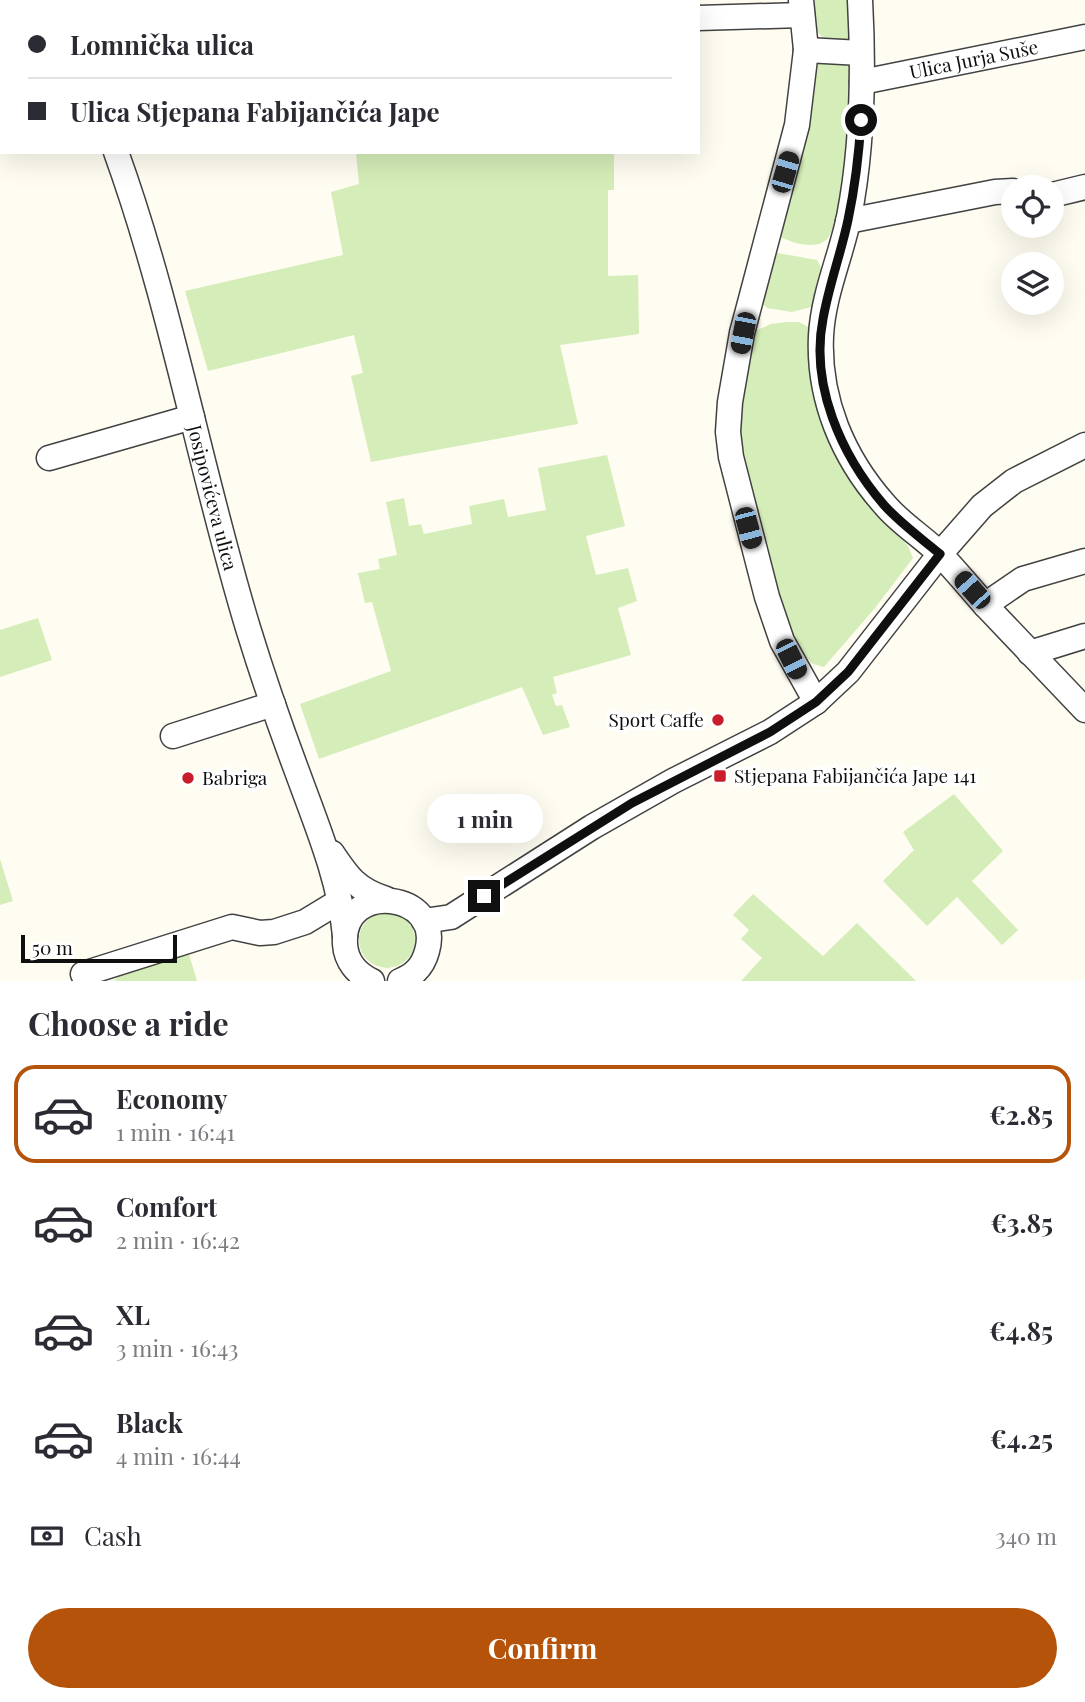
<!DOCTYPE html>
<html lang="en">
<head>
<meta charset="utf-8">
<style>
  :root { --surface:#fff; --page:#f7f7f7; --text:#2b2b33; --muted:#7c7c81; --line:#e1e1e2; --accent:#b45309 }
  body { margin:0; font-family:"Playfair Display",serif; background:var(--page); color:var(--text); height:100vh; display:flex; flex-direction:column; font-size:26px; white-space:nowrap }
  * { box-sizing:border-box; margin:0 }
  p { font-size:23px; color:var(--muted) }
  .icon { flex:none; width:38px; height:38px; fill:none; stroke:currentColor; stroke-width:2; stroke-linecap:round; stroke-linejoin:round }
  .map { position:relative; height:981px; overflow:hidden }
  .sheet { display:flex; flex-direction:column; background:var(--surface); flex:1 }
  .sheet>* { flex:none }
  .top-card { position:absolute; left:0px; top:0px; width:700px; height:154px; box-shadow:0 7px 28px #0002; display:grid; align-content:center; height:154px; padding:0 28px; background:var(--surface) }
  .fabs { position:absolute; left:1001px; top:175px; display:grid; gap:14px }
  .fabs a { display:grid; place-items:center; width:63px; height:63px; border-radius:50%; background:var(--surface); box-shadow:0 7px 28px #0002; font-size:35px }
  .scale { position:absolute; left:21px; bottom:18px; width:156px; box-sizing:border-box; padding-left:7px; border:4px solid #0f0f0f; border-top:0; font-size:19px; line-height:24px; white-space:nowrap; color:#0f0f0f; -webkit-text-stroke:5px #fff; paint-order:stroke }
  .end { position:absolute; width:32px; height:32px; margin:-16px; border:9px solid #0f0f0f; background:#fff; box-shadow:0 0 0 4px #fff }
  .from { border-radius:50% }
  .bubble { position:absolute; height:49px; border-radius:24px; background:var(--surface); box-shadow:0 7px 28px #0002; font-size:23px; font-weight:700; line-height:49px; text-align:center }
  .car { position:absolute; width:21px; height:42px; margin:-21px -10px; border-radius:9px; box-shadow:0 0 5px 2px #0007; background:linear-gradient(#222 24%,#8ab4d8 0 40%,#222 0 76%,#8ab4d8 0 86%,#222 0) }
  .top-card b { display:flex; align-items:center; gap:24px; height:66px; font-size:26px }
  .top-card b+b { border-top:2px solid var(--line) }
  .top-card i { width:18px; height:18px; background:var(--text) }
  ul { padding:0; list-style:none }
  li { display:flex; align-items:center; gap:21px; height:98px; margin:0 14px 10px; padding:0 14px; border:4px solid transparent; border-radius:21px }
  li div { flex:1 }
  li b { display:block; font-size:26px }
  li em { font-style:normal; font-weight:700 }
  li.active { border-color:var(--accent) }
  li>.icon { width:63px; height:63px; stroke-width:1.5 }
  h2 { padding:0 28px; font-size:32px; line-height:84px }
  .pay { display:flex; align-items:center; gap:18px; height:77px; padding:0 28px; font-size:26px }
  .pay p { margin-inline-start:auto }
  .button { display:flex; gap:14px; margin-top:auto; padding:14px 28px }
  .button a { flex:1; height:80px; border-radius:42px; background:var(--accent); color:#fff; font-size:28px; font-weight:700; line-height:80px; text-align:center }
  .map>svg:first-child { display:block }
  .green { fill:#d5edb8 }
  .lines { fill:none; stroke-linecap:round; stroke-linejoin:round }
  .minor-casing { stroke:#424242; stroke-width:27 }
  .minor { stroke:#fff; stroke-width:24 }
  .route { stroke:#0f0f0f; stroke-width:9 }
  .poi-dot { fill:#c91d2b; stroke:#fff; stroke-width:2.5 }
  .labels { text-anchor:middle; stroke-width:7; stroke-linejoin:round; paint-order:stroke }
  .street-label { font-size:19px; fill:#0f0f0f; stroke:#fff }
  .poi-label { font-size:19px; fill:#0f0f0f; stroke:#fff; text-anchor:start }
</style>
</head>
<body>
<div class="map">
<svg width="1085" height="981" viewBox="0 0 1085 981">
  <rect width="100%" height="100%" fill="#fffcf1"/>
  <path class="green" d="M810,0H854L853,37C846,42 841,44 832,42C813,36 812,18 810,0Z
    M822,57L847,63L852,71C852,94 854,118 852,141C851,158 838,230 826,240C813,251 789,242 775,234L815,63Z
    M356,152H614V190H608V276L638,275L639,334L560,345L578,424L371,462L351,376L363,373L354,335L208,371L185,291L343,255L331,192L359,184Z
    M778,253L817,260C827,276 822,290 815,306L792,312L767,308L761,302L771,254Z
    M786,322H799L810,328L816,373L899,531L898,535L908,546L913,558L875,608L824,667L813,664L806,657L793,635L776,594L736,431L753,332L771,324Z
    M607,455L625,526L586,536L596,575L628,568L637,601L618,608L631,655L553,677L557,693L552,695L556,706L562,705L570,727L543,735L522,687L319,759L300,704L391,671L372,602L365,603L358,573L380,569L378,559L397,555L386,502L404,498L409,526L421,524L424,534L472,524L469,506L504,499L508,517L546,510L538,468Z
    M38,618L52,660L0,677V630Z
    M954,794L1003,851L972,881L1018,930L1002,945L957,897L927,926L883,881L914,850L903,832Z
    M0,859L13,901L0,905Z
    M753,894L823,956L857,923L916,981H741L762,958L741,939L749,930L733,915Z
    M359 940a28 28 0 1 1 56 0a28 28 0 1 1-56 0Z
    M188,951L197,981H114L123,971Z"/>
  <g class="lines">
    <g class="minor-casing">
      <g id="minor">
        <path d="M60,0V2"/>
        <path d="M801,0L806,50L797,125L742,333L730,402L728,432L731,457L767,597L782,641L816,702"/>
        <path d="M860,0C864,73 863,145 849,217C841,256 823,295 821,336C818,399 843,458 885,505C901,524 923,537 940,554C956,571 971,589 986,606C1019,641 1052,675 1085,710"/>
        <path d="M698,18L802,15"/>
        <path d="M806,50L861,53"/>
        <path id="s1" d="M862,82L1085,37"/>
        <path id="s2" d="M116,152C172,307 200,470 248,628C263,677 280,726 298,774C317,826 340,880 345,936"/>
        <path d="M1052,195L1085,187"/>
        <path d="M848,221L995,192L1013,191"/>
        <path d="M49,458L192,417"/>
        <path d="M985,605L1023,579L1085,561"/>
        <path d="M1030,653L1085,636"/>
        <path d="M173,736L273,704"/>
        <path d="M332,853C348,877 357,890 386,899"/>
        <path d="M424,921L451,917L592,827L673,781L770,732L816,702L848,672L940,554L982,506L1014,481L1085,445"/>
        <path d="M83,974L232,927L260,933L274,932L305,922L338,902"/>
        <path d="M372,981C357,974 346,961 345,944C341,879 444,892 427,951C423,966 415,975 400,981"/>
      </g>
    </g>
    <use href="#minor" class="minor"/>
  </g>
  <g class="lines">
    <path class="route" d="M484,896L632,803L770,732L816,702L848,672L940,554C921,538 900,523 884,505C841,455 810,385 823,319C829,285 841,253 848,220C855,187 859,154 861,120"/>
  </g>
  <g class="poi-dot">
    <circle cx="718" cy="720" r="7"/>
    <rect x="713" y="769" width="14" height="14" rx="3.5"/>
    <circle cx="188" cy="778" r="7"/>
  </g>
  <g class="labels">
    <g class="street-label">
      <text dy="7" stroke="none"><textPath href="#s1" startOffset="114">Ulica Jurja Suše</textPath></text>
      <text dy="7" stroke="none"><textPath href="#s2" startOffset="359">Josipovićeva ulica</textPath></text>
    </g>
    <g class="poi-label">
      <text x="704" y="727" text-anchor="end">Sport Caffe</text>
      <text x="734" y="783">Stjepana Fabijančića Jape 141</text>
      <text x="202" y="785">Babriga</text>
    </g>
  </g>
</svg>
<div class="fabs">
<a><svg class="icon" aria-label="locate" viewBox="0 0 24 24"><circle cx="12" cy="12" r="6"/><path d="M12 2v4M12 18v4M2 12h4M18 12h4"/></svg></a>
<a><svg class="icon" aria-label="layers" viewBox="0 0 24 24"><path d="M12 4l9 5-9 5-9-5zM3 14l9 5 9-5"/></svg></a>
</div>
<div class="scale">50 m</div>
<i class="end from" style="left:861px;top:120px"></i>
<i class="end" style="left:484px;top:896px"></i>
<div class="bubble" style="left:427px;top:794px;width:116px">1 min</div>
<i class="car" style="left:785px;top:172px;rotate:16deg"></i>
<i class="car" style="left:743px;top:333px;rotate:191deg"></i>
<i class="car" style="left:748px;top:528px;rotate:165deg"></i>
<i class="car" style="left:972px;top:590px;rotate:318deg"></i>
<i class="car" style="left:791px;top:659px;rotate:154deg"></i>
<div class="top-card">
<b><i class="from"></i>Lomnička ulica</b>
<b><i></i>Ulica Stjepana Fabijančića Jape</b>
</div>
</div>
<section class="sheet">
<h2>Choose a ride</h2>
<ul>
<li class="active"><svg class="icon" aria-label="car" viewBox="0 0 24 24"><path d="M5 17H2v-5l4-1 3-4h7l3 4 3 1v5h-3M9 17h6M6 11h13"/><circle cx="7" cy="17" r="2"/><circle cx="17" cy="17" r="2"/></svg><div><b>Economy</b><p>1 min · 16:41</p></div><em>€2.85</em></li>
<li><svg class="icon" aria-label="car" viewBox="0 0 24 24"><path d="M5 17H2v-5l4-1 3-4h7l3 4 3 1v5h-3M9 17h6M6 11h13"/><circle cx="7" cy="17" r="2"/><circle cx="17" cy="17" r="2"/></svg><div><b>Comfort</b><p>2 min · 16:42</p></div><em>€3.85</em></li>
<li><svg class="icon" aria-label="car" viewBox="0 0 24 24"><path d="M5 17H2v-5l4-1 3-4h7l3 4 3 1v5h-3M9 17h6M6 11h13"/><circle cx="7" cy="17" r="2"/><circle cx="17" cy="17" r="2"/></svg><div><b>XL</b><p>3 min · 16:43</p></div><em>€4.85</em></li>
<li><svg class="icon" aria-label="car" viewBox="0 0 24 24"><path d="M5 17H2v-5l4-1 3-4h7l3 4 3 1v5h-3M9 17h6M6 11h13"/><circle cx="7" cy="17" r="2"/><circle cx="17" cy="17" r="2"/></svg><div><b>Black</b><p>4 min · 16:44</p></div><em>€4.25</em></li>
</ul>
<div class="pay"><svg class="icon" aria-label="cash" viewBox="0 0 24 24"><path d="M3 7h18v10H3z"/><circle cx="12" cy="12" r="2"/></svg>Cash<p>340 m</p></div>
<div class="button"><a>Confirm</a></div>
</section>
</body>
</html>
